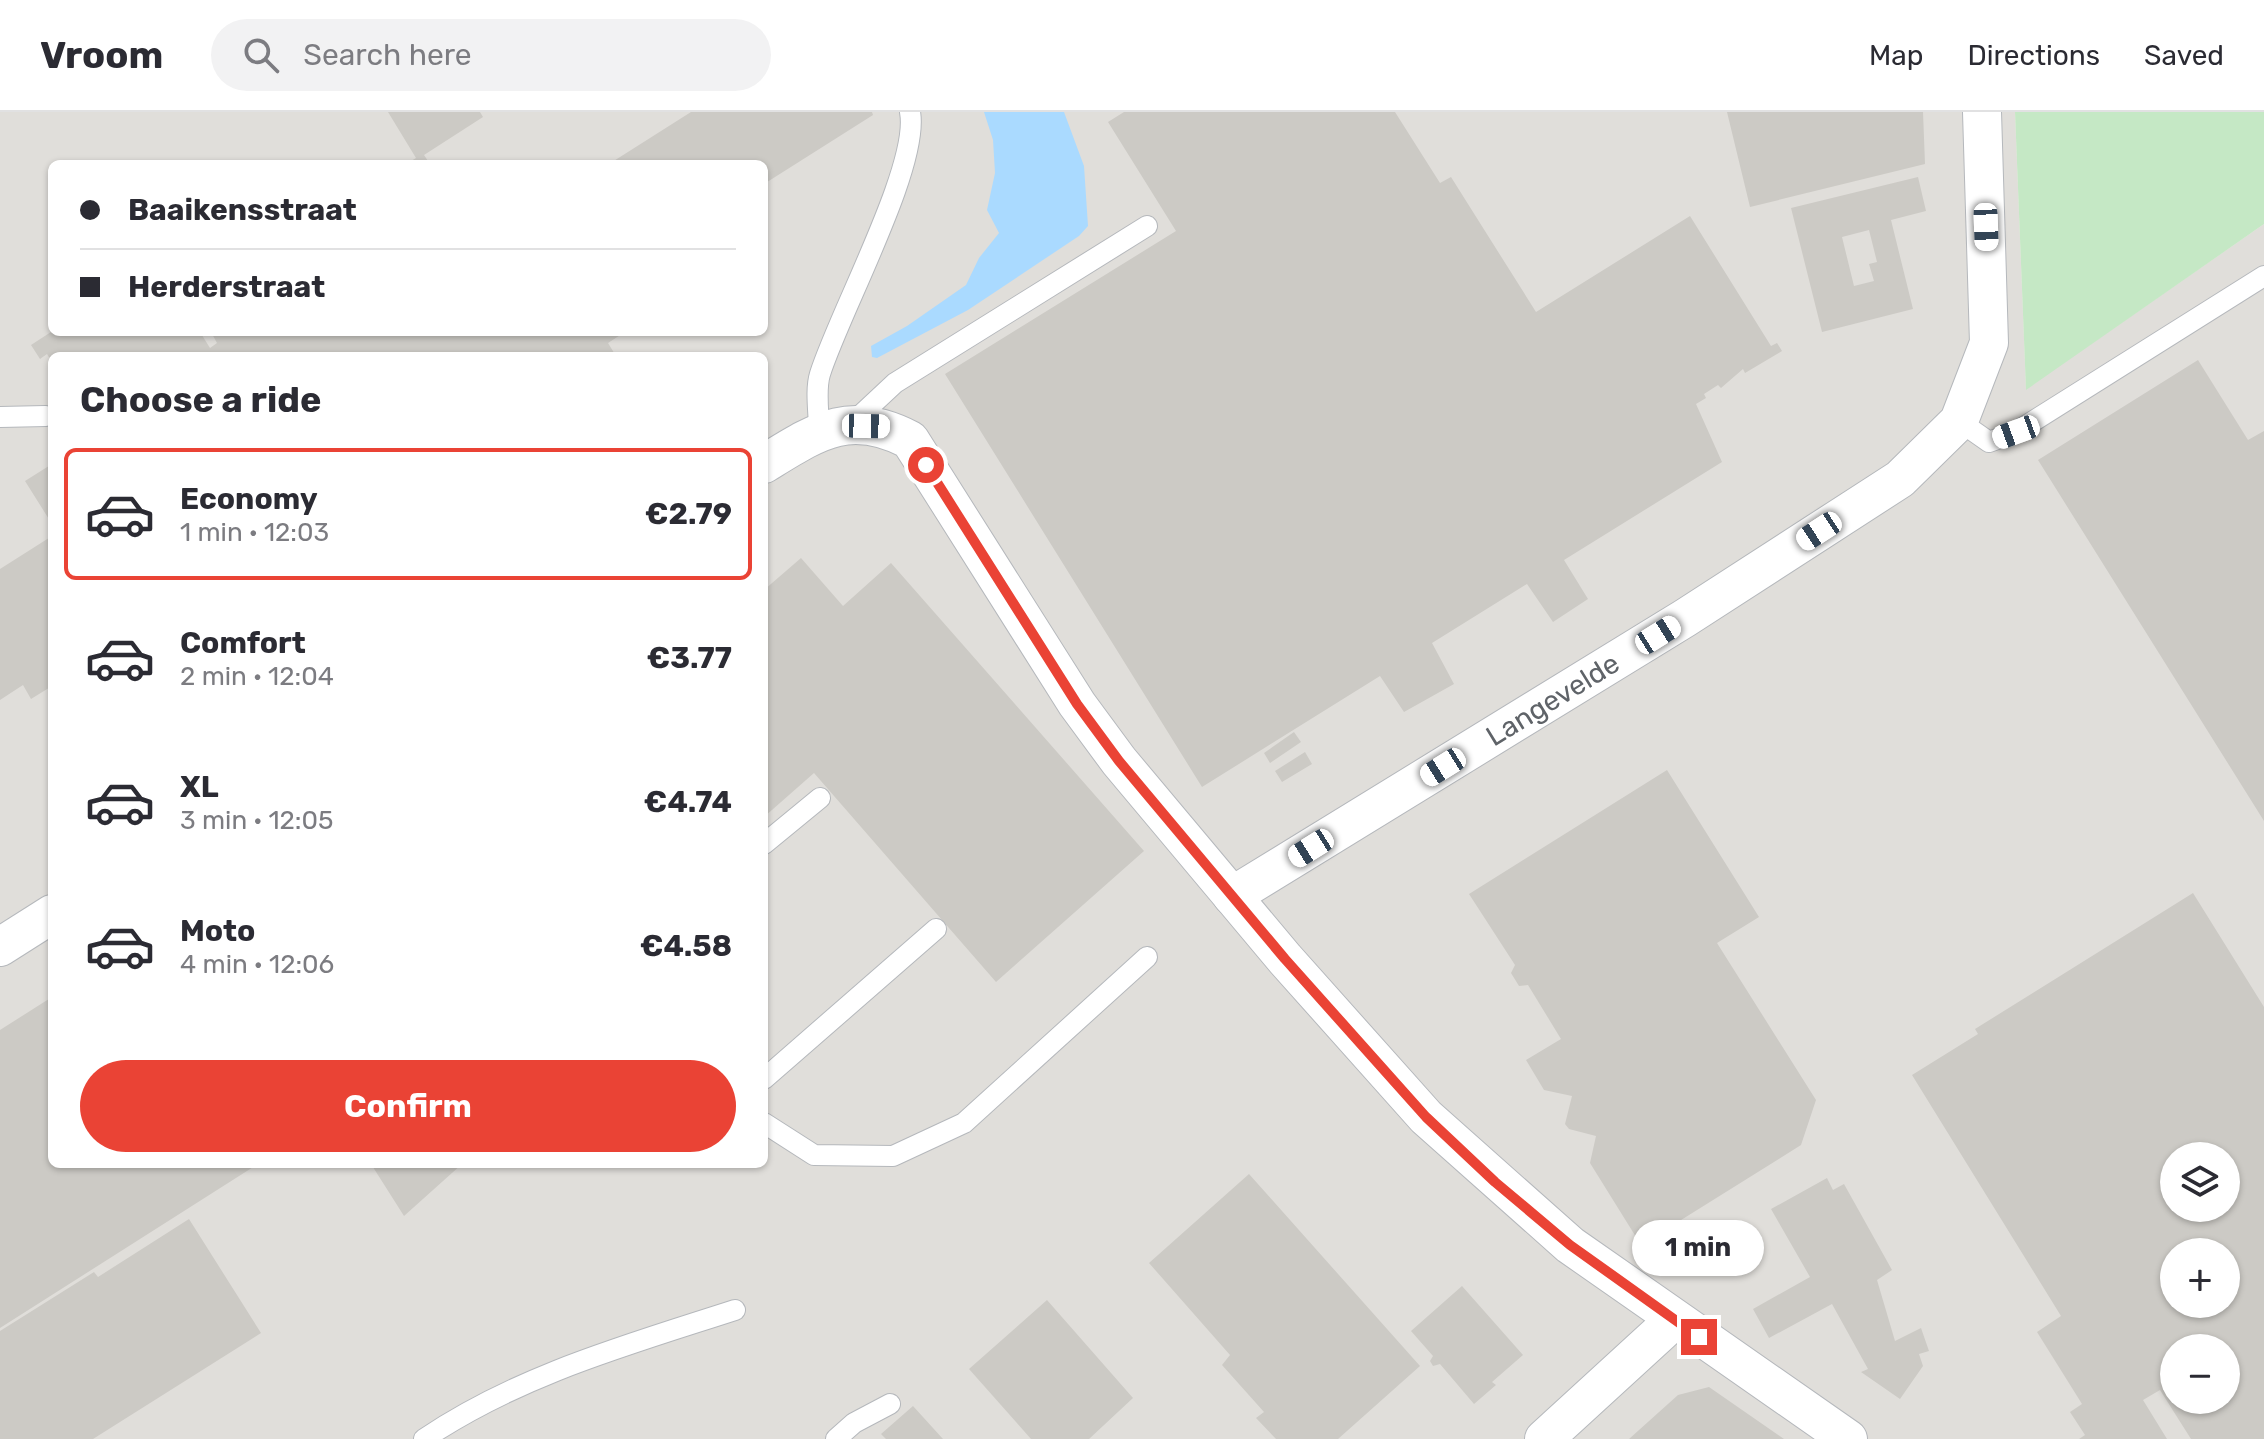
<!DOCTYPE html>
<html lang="en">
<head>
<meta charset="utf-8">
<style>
  :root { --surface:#fff; --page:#f2f2f3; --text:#2b2b33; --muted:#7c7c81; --line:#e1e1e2; --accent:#ea4335 }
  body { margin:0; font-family:Rubik,sans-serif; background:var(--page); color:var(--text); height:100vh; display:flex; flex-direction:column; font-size:30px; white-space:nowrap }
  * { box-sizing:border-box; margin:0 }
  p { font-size:26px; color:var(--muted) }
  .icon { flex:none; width:44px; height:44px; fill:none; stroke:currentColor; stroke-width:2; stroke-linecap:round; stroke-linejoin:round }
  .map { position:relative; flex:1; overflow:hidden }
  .sheet { position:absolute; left:48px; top:240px; width:720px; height:816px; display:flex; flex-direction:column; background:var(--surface); border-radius:12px; box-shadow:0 2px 6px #0004 }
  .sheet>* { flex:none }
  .guide { position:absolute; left:48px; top:48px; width:720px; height:176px; border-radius:12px; box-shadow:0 2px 6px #0004; display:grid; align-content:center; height:176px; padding:0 32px; background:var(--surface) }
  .buttons { position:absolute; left:2160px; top:1030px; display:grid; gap:16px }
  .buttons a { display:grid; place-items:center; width:80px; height:80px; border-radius:50%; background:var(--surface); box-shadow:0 2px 6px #0004; font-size:40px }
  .end { position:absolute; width:36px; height:36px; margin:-18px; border:10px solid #ea4335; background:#fff; box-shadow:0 0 0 4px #fff }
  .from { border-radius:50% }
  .bubble { position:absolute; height:56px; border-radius:28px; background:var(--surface); box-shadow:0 2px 6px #0004; font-size:26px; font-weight:700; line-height:56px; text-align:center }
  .car { position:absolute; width:24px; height:48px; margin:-24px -12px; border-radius:10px; box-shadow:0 0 6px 2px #0007; background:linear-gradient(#fff 24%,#345 0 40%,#fff 0 76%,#345 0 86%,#fff 0) }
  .guide b { display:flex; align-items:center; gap:28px; height:76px; font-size:30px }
  .guide b+b { border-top:2px solid var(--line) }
  .guide i { width:20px; height:20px; background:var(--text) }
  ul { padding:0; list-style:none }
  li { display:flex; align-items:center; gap:24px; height:132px; margin:0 16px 12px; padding:0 16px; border:4px solid transparent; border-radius:12px }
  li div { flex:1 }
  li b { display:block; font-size:30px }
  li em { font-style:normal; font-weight:700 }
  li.active { border-color:var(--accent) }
  li>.icon { width:72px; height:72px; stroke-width:1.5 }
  h2 { padding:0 32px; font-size:36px; line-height:96px }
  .primary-button { display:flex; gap:16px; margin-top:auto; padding:16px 32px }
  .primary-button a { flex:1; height:92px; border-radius:48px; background:var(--accent); color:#fff; font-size:32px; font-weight:700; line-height:92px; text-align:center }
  header { display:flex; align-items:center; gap:48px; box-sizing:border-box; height:112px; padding:0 40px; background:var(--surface); border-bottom:2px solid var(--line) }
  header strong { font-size:38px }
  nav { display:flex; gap:44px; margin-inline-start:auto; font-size:28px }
  .search { width:560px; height:72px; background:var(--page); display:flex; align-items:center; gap:20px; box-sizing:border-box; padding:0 28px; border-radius:44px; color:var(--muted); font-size:30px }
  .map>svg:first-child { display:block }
  .industrial { fill:#e0deda; fill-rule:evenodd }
  .green { fill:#c5e8c5 }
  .water { fill:#aadaff }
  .building { fill:#cccac5; fill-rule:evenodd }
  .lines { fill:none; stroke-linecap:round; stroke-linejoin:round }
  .service-casing { stroke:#b5b8bc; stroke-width:22 }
  .minor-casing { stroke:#b5b8bc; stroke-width:40 }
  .service { stroke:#fff; stroke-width:20 }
  .minor { stroke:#fff; stroke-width:38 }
  .route { stroke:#ea4335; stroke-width:10 }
  .labels { text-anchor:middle; stroke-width:8; stroke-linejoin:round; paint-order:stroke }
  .street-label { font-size:28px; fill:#5f6368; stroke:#fff }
</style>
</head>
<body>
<header>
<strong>Vroom</strong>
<div class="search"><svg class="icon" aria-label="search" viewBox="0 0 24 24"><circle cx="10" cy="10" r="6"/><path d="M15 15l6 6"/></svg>Search here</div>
<nav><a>Map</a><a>Directions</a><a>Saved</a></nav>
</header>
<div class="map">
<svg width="2264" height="1327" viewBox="0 0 2264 1327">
  <rect width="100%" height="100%" fill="#f1efe8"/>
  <path class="industrial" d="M0,0H2015L2026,277L2264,112V1327H0ZM52,52H764V220H52ZM52,244H764V1052H52ZM2174,1044H2226V1096H2174ZM2174,1140H2226V1192H2174ZM2174,1236H2226V1288H2174Z"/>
  <path class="green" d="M2015,0H2264V112L2026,278Z"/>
  <path class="water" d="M984,0H1064L1084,54L1088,114L1079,124L968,198L877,246L872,245L871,234L907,214L966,173L979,146L999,121L987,98L995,61L993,28Z"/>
  <path class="building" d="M388,0H480L483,5L424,43L430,52H406L416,46Z
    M691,0H872L873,3L764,72V52H609Z
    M1124,0H1395L1440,71L1451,65L1536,200L1690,104L1771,234L1777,231L1782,239L1745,261L1743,257L1721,276L1718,273L1704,282L1706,286L1696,292L1722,350L1564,448L1588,487L1553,510L1527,472L1432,531L1454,572L1404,600L1380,564L1202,675L945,262L1176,119L1108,10Z
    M1727,0H1923L1925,52L1750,95Z
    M1918,65L1926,99L1891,108L1913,197L1822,220L1791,96ZM1869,118L1877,150L1869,152L1874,169L1854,174L1842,125Z
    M51,220H200L210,236L217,231L211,220H625L608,231L616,244H94L92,240L85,244H52V250L47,242L40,247L31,233Z
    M2198,248L2248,328L2264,319V709L2038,348Z
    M52,352V412L25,369Z
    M52,424V574L31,587L23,573L0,588V457Z
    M801,446L843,494L891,451L1144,739L996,870L814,661L764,705V478Z
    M1294,620L1301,630L1270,651L1264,641Z
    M1305,640L1312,652L1282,670L1275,659Z
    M1667,658L1759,805L1717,831L1816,988L1801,1033L1641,1133L1590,1051L1596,1024L1569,1017L1565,1012L1572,984L1544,978L1526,948L1561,927L1528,873L1519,874L1511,861L1515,853L1469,782Z
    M2193,781L2264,895V1327H2191L2160,1278L2143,1288L2167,1327H2079L2085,1323L2070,1300L2082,1292L2037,1220L2061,1204L1912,963L1978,922L1975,917ZM2174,1044H2226V1096H2174ZM2174,1140H2226V1192H2174ZM2174,1236H2226V1288H2174Z
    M52,885V1052H258L0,1216V918Z
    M371,1052H462L404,1104Z
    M1249,1062L1420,1254L1338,1327H1276L1256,1306L1264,1300L1222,1253L1230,1243L1149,1151Z
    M1827,1066L1833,1078L1844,1072L1892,1158L1877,1168L1895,1229L1921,1216L1929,1239L1919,1242L1923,1254L1900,1287L1861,1260L1868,1257L1832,1192L1769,1226L1753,1197L1810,1165L1771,1097Z
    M189,1107L261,1221L93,1327H0V1219L94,1160L98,1165Z
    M1462,1174L1523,1243L1492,1270L1496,1273L1474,1292L1440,1252L1433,1254L1430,1249L1433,1244L1411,1219Z
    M1047,1188L1133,1286L1089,1327H1031L969,1257Z
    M1709,1275L1784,1327H1629L1678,1283Z
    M913,1294L943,1327H886L881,1322Z"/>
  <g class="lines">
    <g class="service-casing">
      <path id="service" d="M0,305L46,304
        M1959,309L1989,330L2016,320L2264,164
        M849,314L895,271L1147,114
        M819,318C819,301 815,278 820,262C839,201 920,54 910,0
        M764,732L820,686
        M764,967L936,817
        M764,1011L814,1043L893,1044L964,1011L1147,845
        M424,1327C519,1263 627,1233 735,1198
        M836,1327L854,1311L890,1292"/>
    </g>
    <g class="minor-casing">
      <g id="minor">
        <path d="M764,352C816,320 849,296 910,328L1077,592L1119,649L1285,847L1426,1005L1570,1133L1848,1327"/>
        <path id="s1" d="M1232,784L1685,506L1900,367L1959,309L1989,231L1982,0"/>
        <path d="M0,835L52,802"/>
        <path d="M1544,1327L1674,1208"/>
      </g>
    </g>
    <use href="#service" class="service"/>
    <use href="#minor" class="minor"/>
  </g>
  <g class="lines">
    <path class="route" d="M926,353L1077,592L1119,649L1285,847L1426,1005L1495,1070L1570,1133L1699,1225"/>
  </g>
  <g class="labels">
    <g class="street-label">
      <text dy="10" stroke="none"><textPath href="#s1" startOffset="376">Langevelde</textPath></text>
    </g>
  </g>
</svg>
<div class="buttons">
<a><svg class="icon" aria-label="layers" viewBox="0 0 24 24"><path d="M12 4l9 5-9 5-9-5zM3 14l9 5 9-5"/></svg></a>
<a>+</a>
<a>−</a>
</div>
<i class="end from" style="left:926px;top:353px"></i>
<i class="end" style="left:1699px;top:1225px"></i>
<div class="bubble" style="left:1632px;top:1108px;width:132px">1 min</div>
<i class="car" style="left:1986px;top:115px;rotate:178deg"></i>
<i class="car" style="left:866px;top:314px;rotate:91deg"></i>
<i class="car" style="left:2016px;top:320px;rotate:250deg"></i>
<i class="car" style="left:1819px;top:419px;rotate:237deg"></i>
<i class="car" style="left:1658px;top:523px;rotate:58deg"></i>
<i class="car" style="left:1443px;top:655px;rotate:238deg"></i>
<i class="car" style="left:1311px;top:736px;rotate:238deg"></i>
<div class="guide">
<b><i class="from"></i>Baaikensstraat</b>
<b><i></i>Herderstraat</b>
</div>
<section class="sheet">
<h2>Choose a ride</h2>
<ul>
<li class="active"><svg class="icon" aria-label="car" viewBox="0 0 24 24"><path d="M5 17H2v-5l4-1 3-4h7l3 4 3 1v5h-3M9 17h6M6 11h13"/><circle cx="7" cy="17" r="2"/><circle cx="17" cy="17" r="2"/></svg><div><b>Economy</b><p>1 min · 12:03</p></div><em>€2.79</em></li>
<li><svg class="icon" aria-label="car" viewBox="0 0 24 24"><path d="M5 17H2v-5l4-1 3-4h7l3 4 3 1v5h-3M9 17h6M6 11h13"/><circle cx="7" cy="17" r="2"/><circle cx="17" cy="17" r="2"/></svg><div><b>Comfort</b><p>2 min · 12:04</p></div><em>€3.77</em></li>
<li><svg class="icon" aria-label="car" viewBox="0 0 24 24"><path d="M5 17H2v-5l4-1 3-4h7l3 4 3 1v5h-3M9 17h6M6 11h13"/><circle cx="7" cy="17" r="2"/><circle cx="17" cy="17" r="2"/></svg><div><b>XL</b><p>3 min · 12:05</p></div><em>€4.74</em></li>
<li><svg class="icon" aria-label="car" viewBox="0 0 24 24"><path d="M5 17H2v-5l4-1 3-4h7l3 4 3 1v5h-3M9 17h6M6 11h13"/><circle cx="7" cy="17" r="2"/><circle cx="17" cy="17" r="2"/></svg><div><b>Moto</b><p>4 min · 12:06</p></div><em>€4.58</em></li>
</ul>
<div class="primary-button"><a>Confirm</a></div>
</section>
</div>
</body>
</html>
